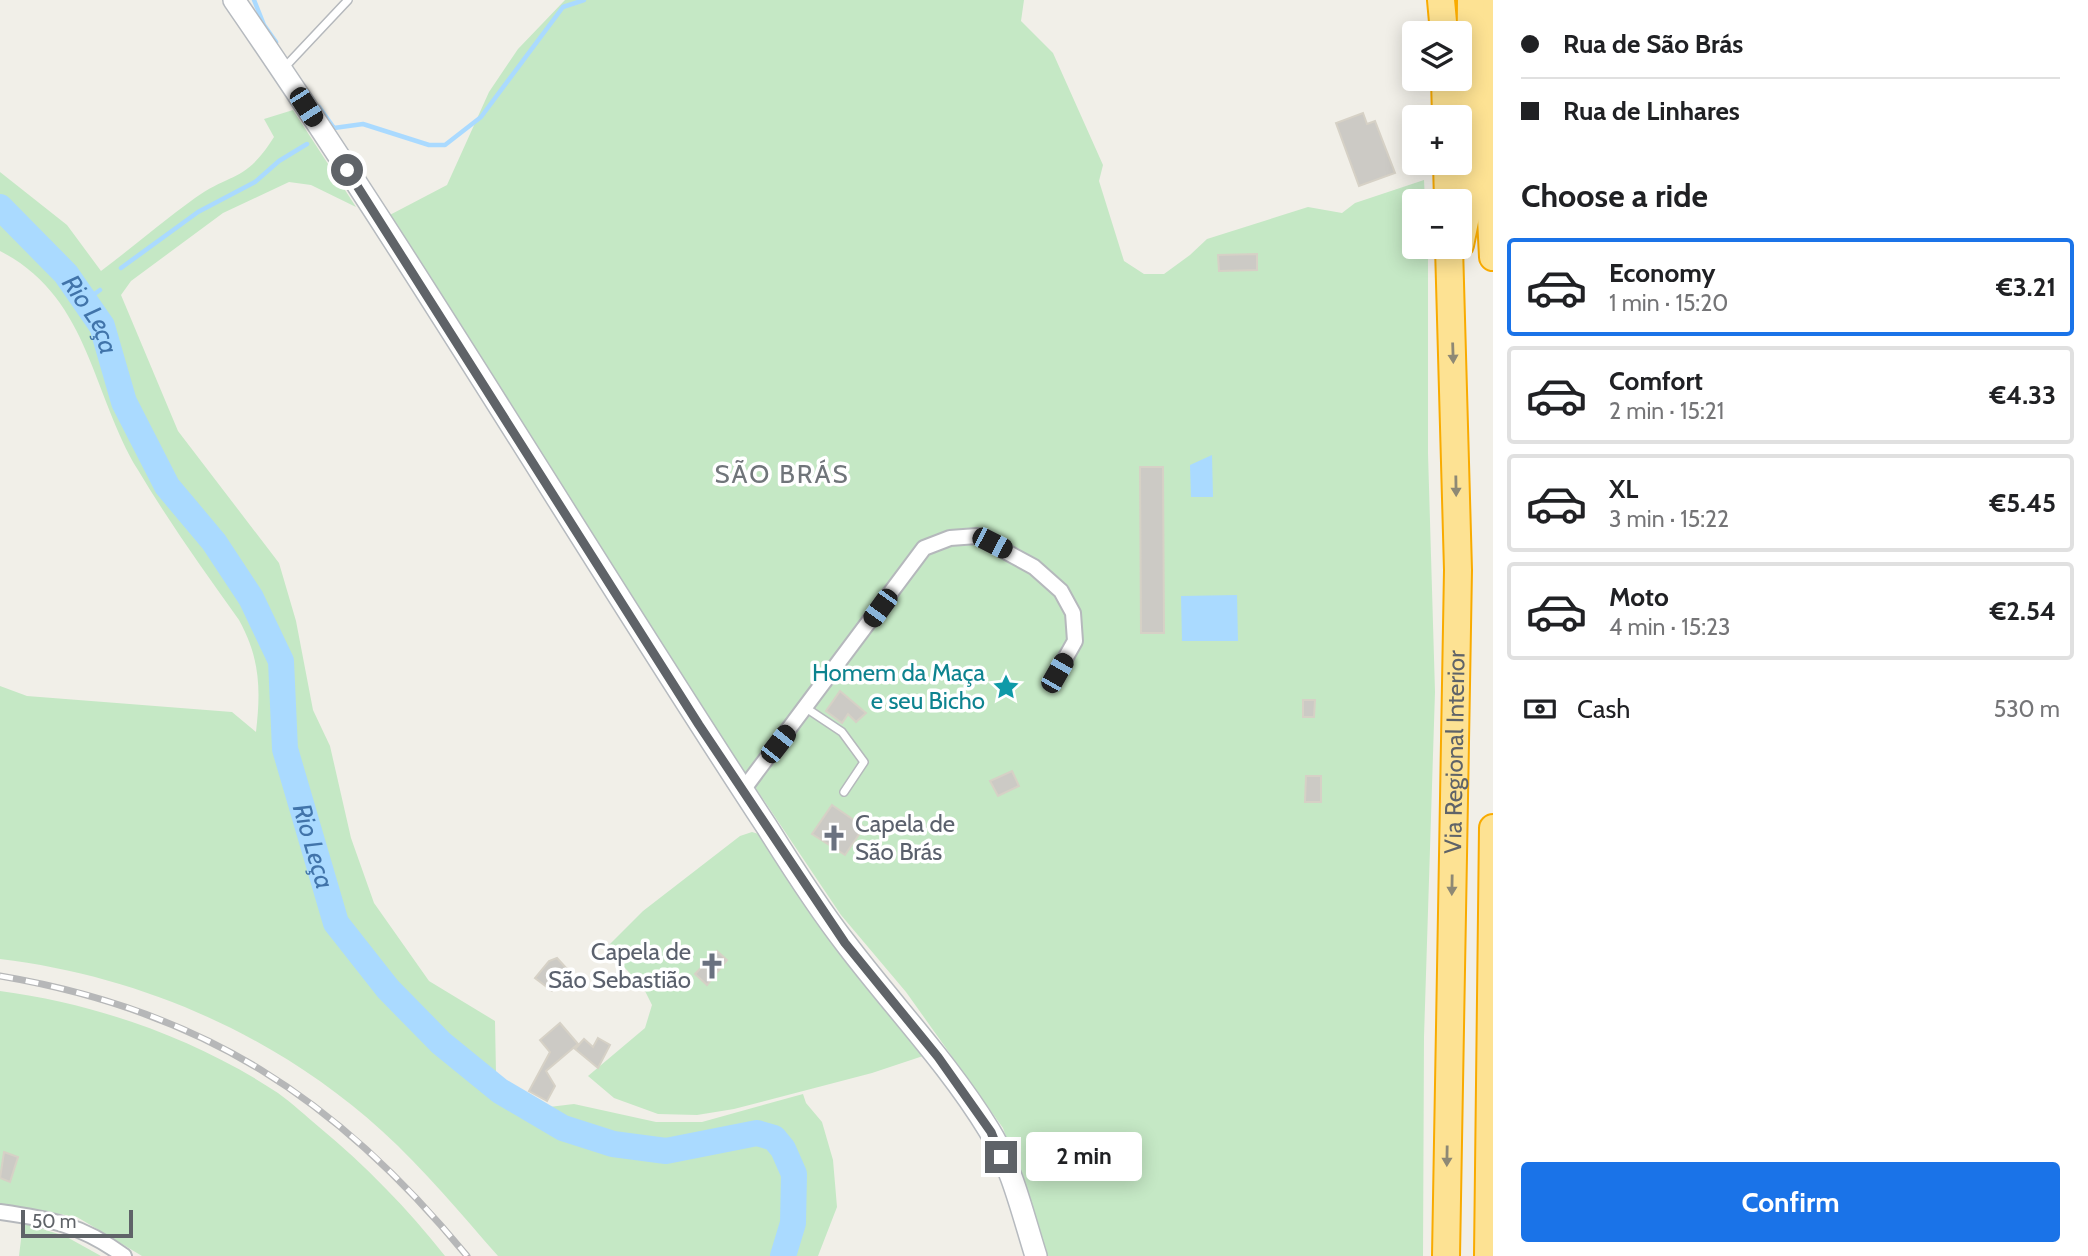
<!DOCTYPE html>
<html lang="en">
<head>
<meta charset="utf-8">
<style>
  :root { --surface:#fff; --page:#f2f2f2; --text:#202124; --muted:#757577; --line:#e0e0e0; --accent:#1a73e8 }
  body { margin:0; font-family:Cabin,sans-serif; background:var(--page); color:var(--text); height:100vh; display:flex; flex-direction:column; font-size:26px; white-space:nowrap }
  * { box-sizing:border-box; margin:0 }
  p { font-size:23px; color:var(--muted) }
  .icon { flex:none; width:38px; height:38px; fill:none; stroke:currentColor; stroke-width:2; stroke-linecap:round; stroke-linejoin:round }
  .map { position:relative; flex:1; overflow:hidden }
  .panel { display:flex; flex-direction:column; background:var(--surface); width:595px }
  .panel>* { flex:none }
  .hud { display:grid; align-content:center; height:154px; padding:0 28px; background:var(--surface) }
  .tools { position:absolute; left:1402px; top:21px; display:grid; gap:14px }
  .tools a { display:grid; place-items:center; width:70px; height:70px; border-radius:7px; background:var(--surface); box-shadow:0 4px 18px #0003; font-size:35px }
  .scale { position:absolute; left:21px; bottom:18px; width:112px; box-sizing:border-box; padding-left:7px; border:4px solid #5f6368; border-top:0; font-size:19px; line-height:24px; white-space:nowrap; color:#5f6368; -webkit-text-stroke:5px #fff; paint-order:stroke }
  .end { position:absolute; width:32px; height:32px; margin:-16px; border:9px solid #5f6368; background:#fff; box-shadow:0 0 0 4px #fff }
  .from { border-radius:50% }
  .bubble { position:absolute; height:49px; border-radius:7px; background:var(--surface); box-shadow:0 4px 18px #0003; font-size:23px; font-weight:800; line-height:49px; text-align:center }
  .car { position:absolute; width:21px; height:42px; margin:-21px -10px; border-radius:9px; box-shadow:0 0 5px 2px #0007; background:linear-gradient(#222 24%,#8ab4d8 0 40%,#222 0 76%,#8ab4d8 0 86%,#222 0) }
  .hud b { display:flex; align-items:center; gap:24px; height:66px; font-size:26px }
  .hud b+b { border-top:2px solid var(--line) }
  .hud i { width:18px; height:18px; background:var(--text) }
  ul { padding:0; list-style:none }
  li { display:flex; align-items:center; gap:21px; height:98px; margin:0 14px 10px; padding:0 14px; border:4px solid var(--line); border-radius:7px }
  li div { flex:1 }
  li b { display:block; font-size:26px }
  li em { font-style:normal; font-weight:800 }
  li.on { border-color:var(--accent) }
  li>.icon { width:63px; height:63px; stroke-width:1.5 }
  h2 { padding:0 28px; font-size:32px; line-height:84px }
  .pay { display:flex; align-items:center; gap:18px; height:77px; padding:0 28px; font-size:26px }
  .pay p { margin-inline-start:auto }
  .primary-button { display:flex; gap:14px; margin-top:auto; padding:14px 28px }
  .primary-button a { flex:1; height:80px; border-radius:7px; background:var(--accent); color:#fff; font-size:28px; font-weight:800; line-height:80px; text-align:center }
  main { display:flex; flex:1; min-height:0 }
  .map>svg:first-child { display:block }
  .green { fill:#c5e8c5 }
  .water { fill:#aadaff }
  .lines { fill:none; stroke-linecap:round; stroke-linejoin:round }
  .stream { stroke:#aadaff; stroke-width:4.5 }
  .river { stroke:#aadaff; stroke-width:26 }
  .building { fill:#cccac5; stroke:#d6d1c6; stroke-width:2 }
  .service-casing { stroke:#b5b8bc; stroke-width:10 }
  .minor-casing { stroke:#b5b8bc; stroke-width:18 }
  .secondary-casing { stroke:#b6babf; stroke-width:24 }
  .motorway-casing { stroke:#f9ab00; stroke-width:30 }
  .service { stroke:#fff; stroke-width:7 }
  .minor { stroke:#fff; stroke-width:14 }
  .secondary { stroke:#fff; stroke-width:21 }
  .motorway { stroke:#fde293; stroke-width:26 }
  .rail-casing { stroke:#b6b7b8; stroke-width:7 }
  .rail { stroke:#fff; stroke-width:4.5; stroke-dasharray:13; stroke-linecap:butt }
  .oneway { fill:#8e8975 }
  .route { stroke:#5f6368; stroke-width:9 }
  .labels { text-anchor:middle; stroke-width:7; stroke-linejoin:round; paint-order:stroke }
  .culture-label { font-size:24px; fill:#0d838f; stroke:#fff; text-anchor:end }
  .street-label { font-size:24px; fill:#5f6368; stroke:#fff }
  .worship-label { font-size:24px; fill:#5b616d; stroke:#fff; text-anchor:start }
  .water-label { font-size:26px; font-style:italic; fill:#4174aa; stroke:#fff }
  .neighbourhood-label { font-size:26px; letter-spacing:2px; fill:#70757a; stroke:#fff }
</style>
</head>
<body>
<main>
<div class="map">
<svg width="1493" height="1256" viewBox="0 0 1493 1256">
  <rect width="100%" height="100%" fill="#f1efe8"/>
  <path class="green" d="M565,0H1024L1021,21L1053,53L1103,165L1099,181L1124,261L1144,274H1164L1190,255L1207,239L1308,207L1342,213L1355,203L1424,180L1425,201H1414V247H1428V453L1435,692L1424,1037L1423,1256H1047L1003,1128L906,992L841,915L734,756L384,218L447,185L489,92L518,49Z
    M293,110L356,207L311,185L289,182L223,213L131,281L121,295L178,431L279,563L296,621L313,710L330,746L351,838L374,903L429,981L495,1021L496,1074L549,1107L574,1104L656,1122H702L803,1094L806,1103L822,1122L833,1160L837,1207L818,1256H498C461,1214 424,1169 382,1131C276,1035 141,976 0,959V686L27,696L232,712L256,732C261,689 260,658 239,620C204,571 169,522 138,470C91,393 90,297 0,251V172L67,225L101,271C133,247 163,221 195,198C233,171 245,183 274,137L264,119Z
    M752,832L762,835L924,1050L923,1056L872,1073L734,1109L697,1115L658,1114L614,1098L588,1076L645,1028L652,1005L643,987L606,948L643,911L740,836Z
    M0,991C97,1004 195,1038 278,1093C292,1103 306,1116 319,1127C366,1166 407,1208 445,1256H142L77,1217L0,1204Z
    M23,1223L65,1236L101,1256H19Z"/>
  <path class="water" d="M1212,455L1213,497H1191L1190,465Z
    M1237,595L1238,641H1182L1181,596Z"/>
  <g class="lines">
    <path class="stream" d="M254,0L264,25L276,42
      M319,107L334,128L363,124L429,145H445L481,117L563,7L584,0
      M121,268L198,212L255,182L279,161L307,144
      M85,301L100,290"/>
    <path class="river" id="s1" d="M0,207L66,274L102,326L124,402L167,486L214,542L251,598L281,661L285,749L336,923L388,989L441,1043L500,1091L563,1128L613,1144L666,1151L757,1133L774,1138L783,1149L794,1174L793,1223L783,1256"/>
  </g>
  <path class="building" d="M1363,113L1367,124L1375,121L1395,173L1359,186L1336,123Z
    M1257,254V270L1219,271L1218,255Z
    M1140,467H1163L1164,633H1141Z
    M840,691L866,713L856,722L848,714L842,723L826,711Z
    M1303,700H1315L1314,717H1303Z
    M1012,771L1019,786L998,796L990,781Z
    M1306,776H1321V802H1305Z
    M832,805L864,827L845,855L812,834Z
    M717,951L727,960L707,985L695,974Z
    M557,958L569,971L552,991L535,978L549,961Z
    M560,1023L578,1044L546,1071L555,1086L547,1101L529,1091L550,1052L540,1040Z
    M598,1038L610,1045L598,1068L575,1049L584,1039L593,1047Z
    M4,1152L18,1157L10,1182L0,1178Z"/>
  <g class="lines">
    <g class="service-casing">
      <path id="service" d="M284,68L348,0
        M806,708L842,732L864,762L844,792"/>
    </g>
    <g class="minor-casing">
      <path id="minor" d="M743,790L924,548L950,538L977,536L1034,567L1061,591L1073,613L1075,641L1057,673
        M0,1212C50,1219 82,1225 124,1256"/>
    </g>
    <g class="secondary-casing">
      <path id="secondary" d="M234,0C420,270 587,553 767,827C792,867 818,908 847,945C894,1007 948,1063 989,1130C1012,1167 1023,1215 1036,1256"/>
    </g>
    <g class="motorway-casing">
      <g id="motorway">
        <path d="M1441,0L1444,33"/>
        <path d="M1491,0L1489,178L1493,257"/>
        <path d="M1445,79L1446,117"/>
        <path d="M1447,163L1448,201"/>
        <path d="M1460,245L1469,202L1471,0"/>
        <path id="s2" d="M1446,1256L1458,570L1449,247"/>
        <path d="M1488,1256L1493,828"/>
      </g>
    </g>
    <use href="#service" class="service"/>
    <use href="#minor" class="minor"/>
    <use href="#secondary" class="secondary"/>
    <use href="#motorway" class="motorway"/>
    <g class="rail-casing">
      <path id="rail" d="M0,976C202,1010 338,1099 467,1256"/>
    </g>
    <use href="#rail" class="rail"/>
  </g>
  <defs><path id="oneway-solid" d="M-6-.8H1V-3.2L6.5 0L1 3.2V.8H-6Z" transform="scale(1.75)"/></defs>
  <g class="oneway">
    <use href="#oneway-solid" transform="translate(1453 353) rotate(88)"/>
    <use href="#oneway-solid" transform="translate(1456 486) rotate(89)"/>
    <use href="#oneway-solid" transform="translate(1452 885) rotate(91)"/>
    <use href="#oneway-solid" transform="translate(1447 1156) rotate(91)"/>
  </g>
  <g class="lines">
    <path class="route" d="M347,170L699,725L845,943L938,1057L991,1132L1001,1157"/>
  </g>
  <defs>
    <g id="sight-bare" transform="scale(2.1)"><path d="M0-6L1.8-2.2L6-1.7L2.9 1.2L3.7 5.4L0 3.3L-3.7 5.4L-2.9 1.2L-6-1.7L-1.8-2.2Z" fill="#0f9aa8" stroke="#fff" stroke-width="2.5" paint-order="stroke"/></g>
    <g id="church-bare" transform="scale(2.1)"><path d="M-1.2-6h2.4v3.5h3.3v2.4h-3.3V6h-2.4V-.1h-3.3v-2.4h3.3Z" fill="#6b7280" stroke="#fff" stroke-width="2.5" paint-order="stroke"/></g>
  </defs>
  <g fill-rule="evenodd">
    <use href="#sight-bare" x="1006" y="687"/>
    <use href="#church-bare" x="834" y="838"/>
    <use href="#church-bare" x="712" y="966"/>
  </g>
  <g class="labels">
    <g class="culture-label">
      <text x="985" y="681">Homem da Maça<tspan x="985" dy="28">e seu Bicho</tspan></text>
    </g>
    <g class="street-label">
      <text dy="8" stroke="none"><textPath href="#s2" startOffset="504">Via Regional Interior</textPath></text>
    </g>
    <g class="worship-label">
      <text x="855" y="832">Capela de<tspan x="855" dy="28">São Brás</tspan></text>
      <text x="691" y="960" text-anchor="end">Capela de<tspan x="691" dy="28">São Sebastião</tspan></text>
    </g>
    <g class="water-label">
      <text dy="9" stroke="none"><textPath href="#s1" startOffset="142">Rio Leça</textPath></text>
      <text dy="9" stroke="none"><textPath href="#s1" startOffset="730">Rio Leça</textPath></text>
    </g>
    <g class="neighbourhood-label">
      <text x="782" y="483">SÃO BRÁS</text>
    </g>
  </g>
</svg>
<div class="tools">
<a><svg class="icon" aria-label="layers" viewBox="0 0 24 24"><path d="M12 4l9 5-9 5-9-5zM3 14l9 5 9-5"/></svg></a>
<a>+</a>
<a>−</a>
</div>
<div class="scale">50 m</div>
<i class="end from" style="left:347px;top:170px"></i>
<i class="end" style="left:1001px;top:1157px"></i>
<div class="bubble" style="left:1026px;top:1132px;width:116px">2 min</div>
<i class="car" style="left:306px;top:107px;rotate:147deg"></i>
<i class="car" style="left:992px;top:543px;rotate:117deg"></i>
<i class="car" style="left:880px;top:608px;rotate:216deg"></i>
<i class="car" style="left:1057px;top:673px;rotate:30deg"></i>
<i class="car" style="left:778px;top:744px;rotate:38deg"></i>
</div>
<section class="panel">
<div class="hud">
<b><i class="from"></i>Rua de São Brás</b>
<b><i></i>Rua de Linhares</b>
</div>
<h2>Choose a ride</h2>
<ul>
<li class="on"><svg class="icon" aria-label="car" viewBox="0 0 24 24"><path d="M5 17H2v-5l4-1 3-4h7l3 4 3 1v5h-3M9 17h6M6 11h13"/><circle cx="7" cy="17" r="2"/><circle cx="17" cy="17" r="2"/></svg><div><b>Economy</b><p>1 min · 15:20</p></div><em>€3.21</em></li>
<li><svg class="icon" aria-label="car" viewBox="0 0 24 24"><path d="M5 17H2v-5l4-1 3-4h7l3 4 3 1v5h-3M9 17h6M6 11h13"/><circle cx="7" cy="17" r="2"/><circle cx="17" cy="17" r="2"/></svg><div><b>Comfort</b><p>2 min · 15:21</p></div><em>€4.33</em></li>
<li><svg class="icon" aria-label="car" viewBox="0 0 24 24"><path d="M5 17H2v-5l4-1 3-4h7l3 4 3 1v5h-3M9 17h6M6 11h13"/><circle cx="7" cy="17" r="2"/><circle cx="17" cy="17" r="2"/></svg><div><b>XL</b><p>3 min · 15:22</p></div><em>€5.45</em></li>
<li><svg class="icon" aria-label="car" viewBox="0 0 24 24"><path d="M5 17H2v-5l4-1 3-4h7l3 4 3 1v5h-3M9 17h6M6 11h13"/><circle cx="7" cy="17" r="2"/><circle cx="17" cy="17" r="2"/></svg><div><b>Moto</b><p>4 min · 15:23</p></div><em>€2.54</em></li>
</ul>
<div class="pay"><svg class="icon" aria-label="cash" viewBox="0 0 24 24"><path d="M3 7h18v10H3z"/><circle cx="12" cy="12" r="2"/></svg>Cash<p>530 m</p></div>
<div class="primary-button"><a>Confirm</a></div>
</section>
</main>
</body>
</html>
